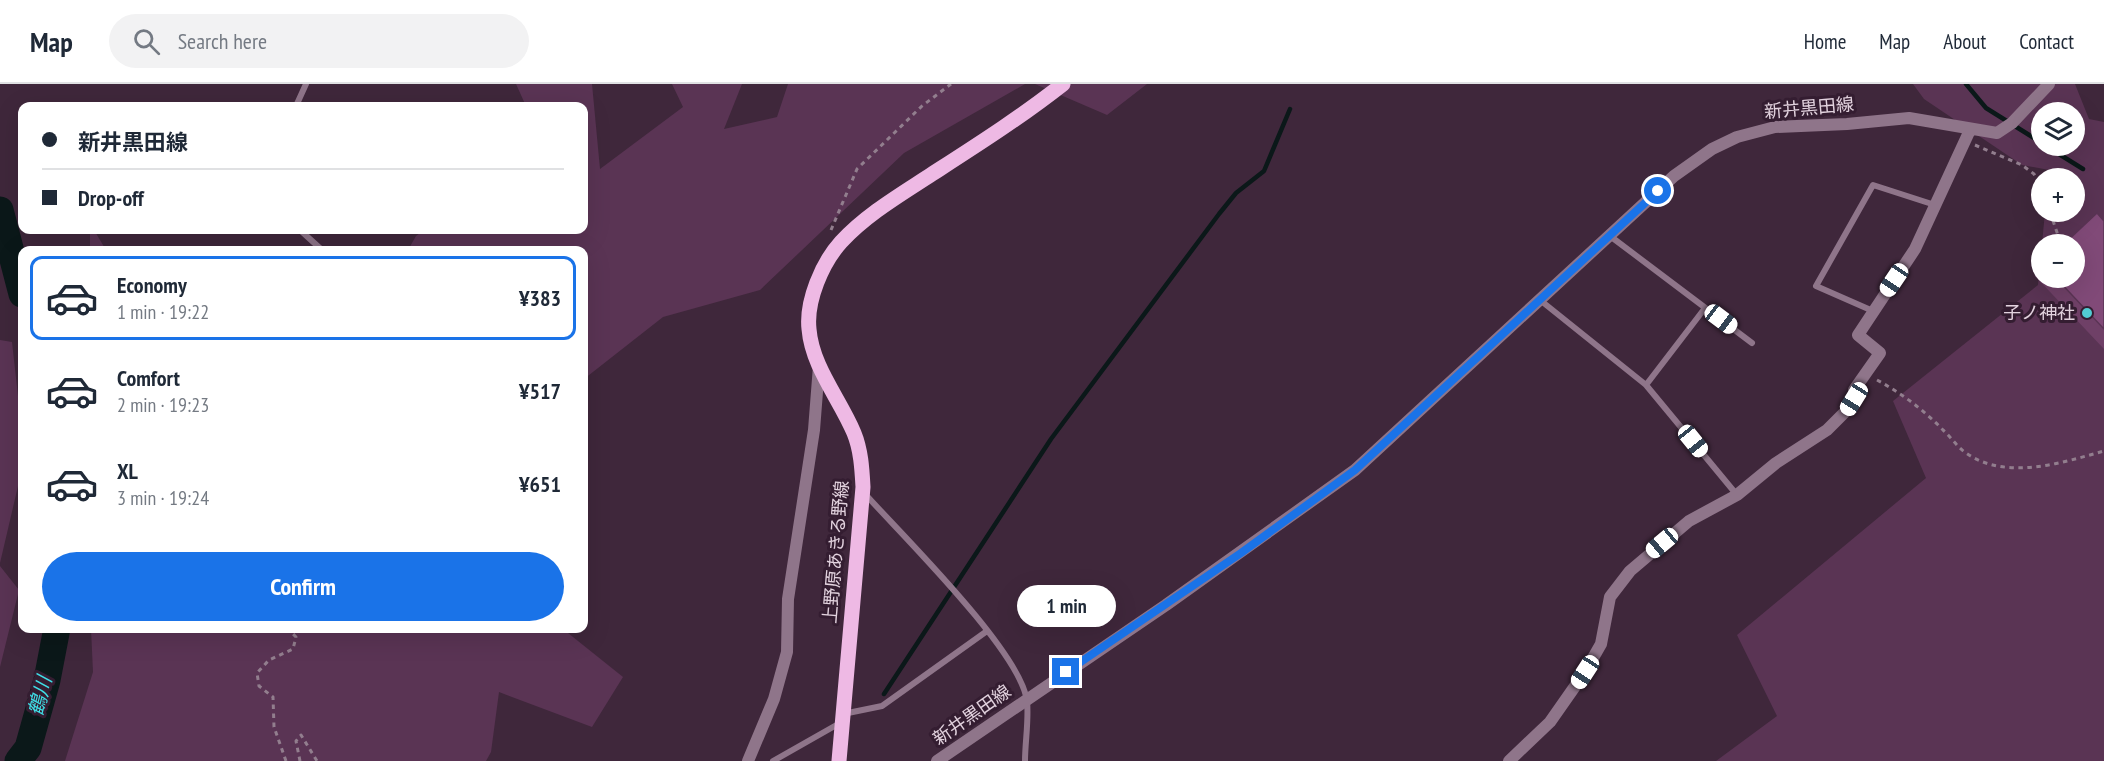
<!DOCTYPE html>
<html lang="en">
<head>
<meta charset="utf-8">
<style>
  :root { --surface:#fff; --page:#f2f2f3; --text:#1f2937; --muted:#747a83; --line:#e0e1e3; --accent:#1a73e8 }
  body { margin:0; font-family:"PT Sans Narrow","Noto Sans JP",sans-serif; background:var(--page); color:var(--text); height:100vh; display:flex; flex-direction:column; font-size:22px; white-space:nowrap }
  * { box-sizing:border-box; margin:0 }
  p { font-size:20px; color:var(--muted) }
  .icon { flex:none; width:33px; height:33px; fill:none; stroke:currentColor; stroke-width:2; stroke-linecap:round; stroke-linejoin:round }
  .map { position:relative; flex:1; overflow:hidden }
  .details { position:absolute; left:18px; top:162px; width:570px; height:387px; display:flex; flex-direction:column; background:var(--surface); border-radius:12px; box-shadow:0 6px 24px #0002 }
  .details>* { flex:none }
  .top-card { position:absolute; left:18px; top:18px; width:570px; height:132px; border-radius:12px; box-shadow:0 6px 24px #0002; display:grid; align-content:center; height:132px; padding:0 24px; background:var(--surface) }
  .buttons { position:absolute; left:2031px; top:18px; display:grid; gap:12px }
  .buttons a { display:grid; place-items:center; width:54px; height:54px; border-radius:50%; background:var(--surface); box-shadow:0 6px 24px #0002; font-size:30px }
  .end { position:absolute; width:27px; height:27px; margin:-14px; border:8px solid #1a73e8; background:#fff; box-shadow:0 0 0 3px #fff }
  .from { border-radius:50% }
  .bubble { position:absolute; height:42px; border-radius:21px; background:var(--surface); box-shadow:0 6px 24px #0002; font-size:20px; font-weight:800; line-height:42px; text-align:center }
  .car { position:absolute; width:18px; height:36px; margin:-18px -9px; border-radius:8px; box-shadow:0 0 4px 2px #0007; background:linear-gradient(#fff 24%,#345 0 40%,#fff 0 76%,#345 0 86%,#fff 0) }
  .top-card b { display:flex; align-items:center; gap:21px; height:57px; font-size:22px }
  .top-card b+b { border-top:2px solid var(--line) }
  .top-card i { width:15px; height:15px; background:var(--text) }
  ul { padding:10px 0 0; list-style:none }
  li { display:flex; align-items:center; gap:18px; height:84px; margin:0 12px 9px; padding:0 12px; border:3px solid transparent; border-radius:12px }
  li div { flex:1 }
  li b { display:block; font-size:22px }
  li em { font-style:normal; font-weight:800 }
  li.current { border-color:var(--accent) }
  li>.icon { width:54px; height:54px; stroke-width:1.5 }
  .action { display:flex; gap:12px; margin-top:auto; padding:12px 24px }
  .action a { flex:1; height:69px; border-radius:36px; background:var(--accent); color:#fff; font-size:24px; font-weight:800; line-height:69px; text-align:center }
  header { display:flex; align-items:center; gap:36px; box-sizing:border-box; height:84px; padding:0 30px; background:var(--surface); border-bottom:2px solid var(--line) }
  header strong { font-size:28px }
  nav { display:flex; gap:33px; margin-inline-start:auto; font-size:21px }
  .search { width:420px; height:54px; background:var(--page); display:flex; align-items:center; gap:15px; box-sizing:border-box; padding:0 21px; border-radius:33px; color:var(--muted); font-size:22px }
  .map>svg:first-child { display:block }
  .green { fill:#5a3454; fill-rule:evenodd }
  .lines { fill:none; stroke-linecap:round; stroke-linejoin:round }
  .stream { stroke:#0b1819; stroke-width:4.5 }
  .river { stroke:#0b1819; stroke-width:27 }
  .path { stroke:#927e8e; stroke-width:3; stroke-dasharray:4.5 4.5; stroke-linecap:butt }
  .service { stroke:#8f758a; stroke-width:6 }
  .minor { stroke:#8f758a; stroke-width:12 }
  .primary { stroke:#eeb9e4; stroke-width:15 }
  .wall { fill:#6f4067 }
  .building { fill:#814a78; stroke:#5a3454; stroke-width:1.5 }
  .route { stroke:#1a73e8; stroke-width:8 }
  .poi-dot { fill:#51ccd2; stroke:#341d31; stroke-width:2 }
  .labels { text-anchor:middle; stroke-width:6; stroke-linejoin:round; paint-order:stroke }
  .street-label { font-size:18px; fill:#e2d2de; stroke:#341d31 }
  .poi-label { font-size:18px; fill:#e2d2de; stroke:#341d31; text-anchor:end }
  .water-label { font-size:20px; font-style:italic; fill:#3fdee5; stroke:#341d31 }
</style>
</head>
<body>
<header>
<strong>Map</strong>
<div class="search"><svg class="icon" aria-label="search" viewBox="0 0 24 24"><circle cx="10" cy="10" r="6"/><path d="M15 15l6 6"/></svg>Search here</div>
<nav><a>Home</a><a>Map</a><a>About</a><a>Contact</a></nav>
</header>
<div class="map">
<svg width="2104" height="677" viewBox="0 0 2104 677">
  <rect width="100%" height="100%" fill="#3f273b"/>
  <path class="green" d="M516,0H592L600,85L683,23L672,0H742L724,45L777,33L788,0H1025L904,69L760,206L663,233L584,295V166H408L416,152L424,146H584V22H526Z
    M1035,0H1147L1107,31Z
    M1913,0H2075L2089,35L2104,38V677H1716L1777,632L1737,551L1926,394L1893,317L2038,201L2041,167L2042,194H2074V160H2042L2045,128H2074V94H2048L2049,86L2022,81L1924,15ZM2042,28H2074V62H2042Z
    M90,146H94L106,166H90Z
    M0,256L12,258L22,348V385L0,479Z
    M0,482L19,506L0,583Z
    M91,545H563L623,593L592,643L499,608L491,668L486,677H65L93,588Z"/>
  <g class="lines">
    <path class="stream" d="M1966,0L1986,24L2042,59
      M2046,62L2083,85
      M884,610L1051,355L1219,130L1236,109L1264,87L1290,25"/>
    <path class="river" d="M0,126L22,210
      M18,677L28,664L47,596L57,544"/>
    <path class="path" d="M1975,61L2022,81L2034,90L2042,107
      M2050,128L2061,160
      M831,146L857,85L922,22L951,0
      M1877,296C1901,309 1924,326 1943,346C1951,353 1957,363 1966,369C2006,397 2061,379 2104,367
      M286,677L274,643L273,613L259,602L257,589L269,576L293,565L296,553L287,544
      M300,677L296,657L301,651L317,677"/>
    <path class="service" d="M296,22L306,0
      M300,146L322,166
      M1610,152L1752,259
      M1540,216L1646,301L1737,411
      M1873,227L1816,202L1873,101L1935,121
      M1646,301L1705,224
      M866,411C902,451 1021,568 1027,617C1029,636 1025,658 1025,677
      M843,630L882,622L987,547
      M773,677L840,639"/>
    <path class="minor" d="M748,677L774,615L787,568L788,515L814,346L819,282
      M937,677L1166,521L1355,386L1674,92L1712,65L1737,53L1775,43L1847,40L1909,34L1997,49L2012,39L2049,0
      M1509,677L1550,638L1585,588L1601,560L1610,513L1630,487L1689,437L1737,411L1776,379L1827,346L1845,328L1854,315V306L1880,269L1858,251L1915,165L1970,46"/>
    <path class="primary" d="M839,677L863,403C862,385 861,366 854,349C840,315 812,283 809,245C806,217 822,179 841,158C867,130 900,111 932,90C977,61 1021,33 1063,0"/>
  </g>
  <path class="wall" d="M2104,137V265L2035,192L2042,183V194H2074Z"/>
  <path class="building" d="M2097,129L2104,137V245L2056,194H2074V160H2064Z"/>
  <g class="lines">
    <path class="route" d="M1066,588L1241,469L1355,386L1658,107"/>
  </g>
  <circle class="poi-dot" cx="2087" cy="229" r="6"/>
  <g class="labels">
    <g class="street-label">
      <text transform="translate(1809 24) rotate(-5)" y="6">新井黒田線</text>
      <text transform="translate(836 468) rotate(-85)" y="6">上野原あきる野線</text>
      <text transform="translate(972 631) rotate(-35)" y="6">新井黒田線</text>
    </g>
    <g class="poi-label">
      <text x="2075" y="235">子ノ神社</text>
    </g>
    <g class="water-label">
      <text transform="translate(40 612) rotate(-76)" y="7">鶴川</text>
    </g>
  </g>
</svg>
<div class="buttons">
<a><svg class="icon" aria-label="layers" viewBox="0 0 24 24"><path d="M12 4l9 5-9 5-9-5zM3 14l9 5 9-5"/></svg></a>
<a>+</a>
<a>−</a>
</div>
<i class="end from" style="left:1658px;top:107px"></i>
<i class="end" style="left:1066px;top:588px"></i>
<div class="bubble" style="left:1017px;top:501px;width:99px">1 min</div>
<i class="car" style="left:1894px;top:196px;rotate:214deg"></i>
<i class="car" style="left:1721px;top:235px;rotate:127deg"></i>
<i class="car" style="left:1854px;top:315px;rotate:212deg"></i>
<i class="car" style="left:1693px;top:357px;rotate:141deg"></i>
<i class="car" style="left:1662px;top:459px;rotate:230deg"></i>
<i class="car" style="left:1585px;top:588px;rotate:213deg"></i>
<div class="top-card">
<b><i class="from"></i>新井黒田線</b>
<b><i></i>Drop-off</b>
</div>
<section class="details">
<ul>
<li class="current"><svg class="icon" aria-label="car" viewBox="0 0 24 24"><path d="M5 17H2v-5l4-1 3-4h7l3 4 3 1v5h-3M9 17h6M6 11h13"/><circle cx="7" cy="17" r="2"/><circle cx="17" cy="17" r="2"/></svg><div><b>Economy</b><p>1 min · 19:22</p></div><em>¥383</em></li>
<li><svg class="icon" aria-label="car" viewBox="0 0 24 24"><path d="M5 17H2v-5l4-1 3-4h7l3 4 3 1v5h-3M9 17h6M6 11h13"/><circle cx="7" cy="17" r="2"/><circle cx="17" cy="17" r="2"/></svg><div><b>Comfort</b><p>2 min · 19:23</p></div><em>¥517</em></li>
<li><svg class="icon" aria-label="car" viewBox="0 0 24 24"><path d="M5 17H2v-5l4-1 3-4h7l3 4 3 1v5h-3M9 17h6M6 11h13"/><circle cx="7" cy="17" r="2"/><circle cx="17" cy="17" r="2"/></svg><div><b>XL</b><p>3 min · 19:24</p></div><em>¥651</em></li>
</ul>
<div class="action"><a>Confirm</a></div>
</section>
</div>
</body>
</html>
